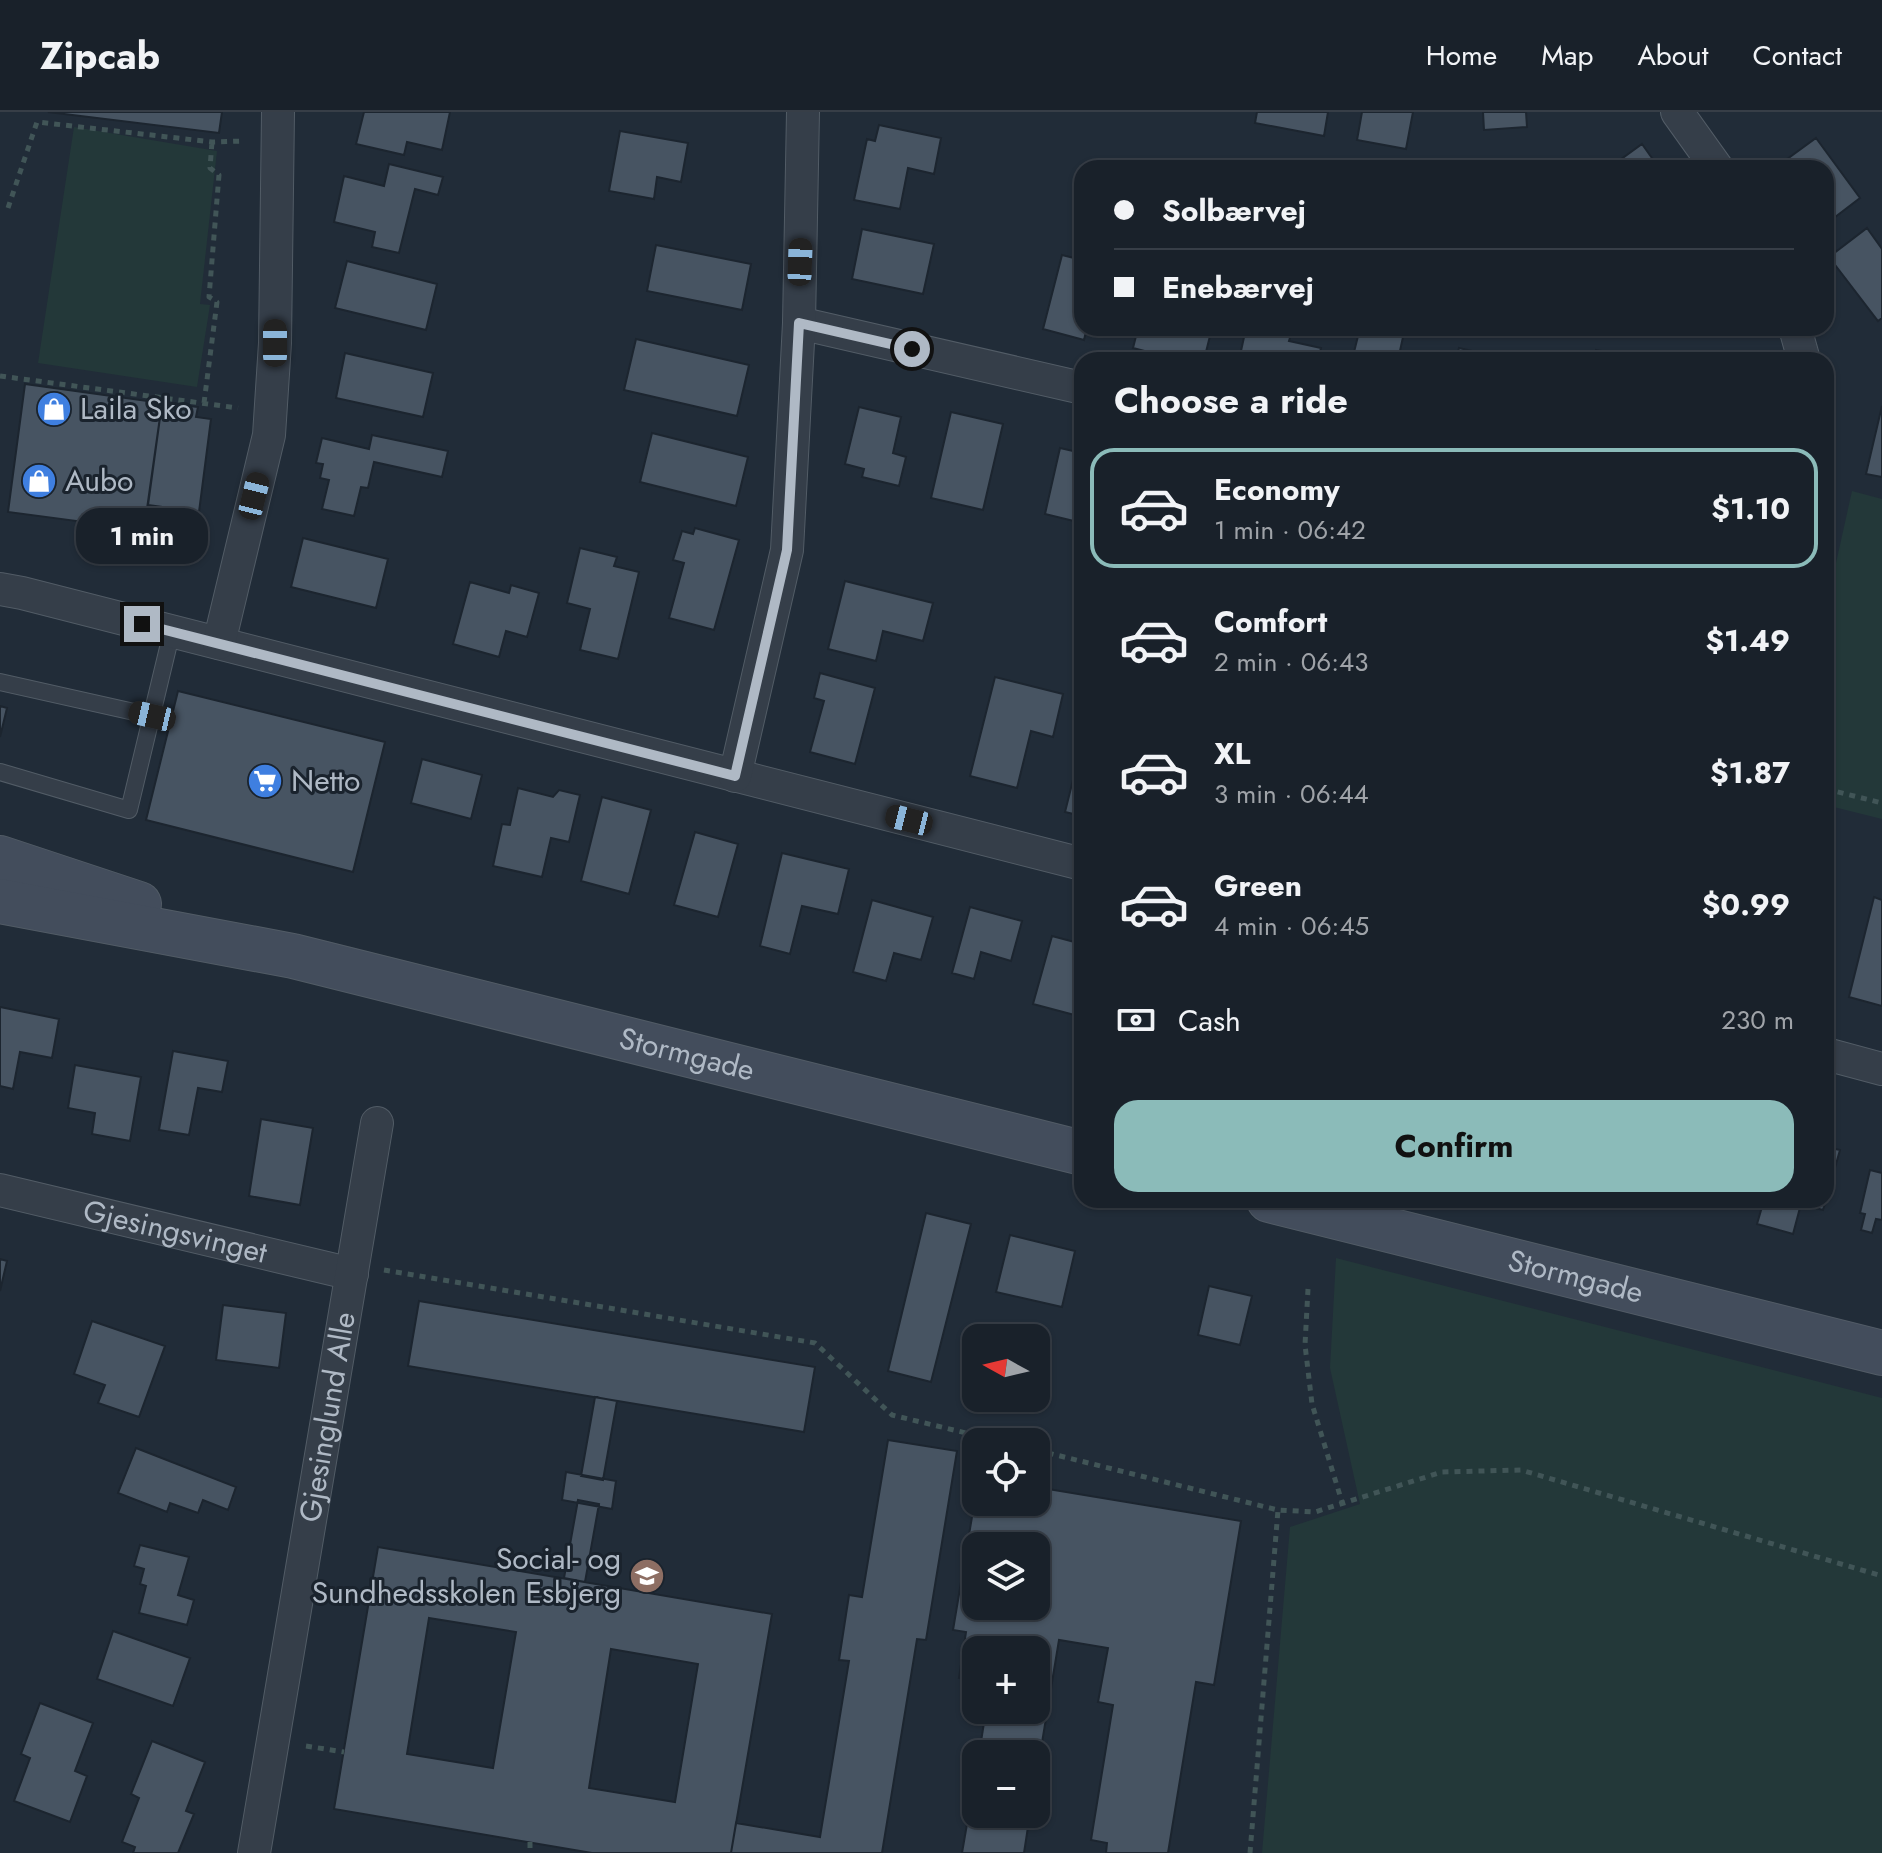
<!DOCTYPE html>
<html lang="en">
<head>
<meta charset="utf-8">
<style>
  :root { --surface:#19212a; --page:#222932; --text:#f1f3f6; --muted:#9fa3a8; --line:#373e47; --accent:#8bbbb9 }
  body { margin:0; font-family:Jost,sans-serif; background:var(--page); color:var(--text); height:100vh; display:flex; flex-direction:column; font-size:30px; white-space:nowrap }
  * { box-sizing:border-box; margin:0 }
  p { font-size:26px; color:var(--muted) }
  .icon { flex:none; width:44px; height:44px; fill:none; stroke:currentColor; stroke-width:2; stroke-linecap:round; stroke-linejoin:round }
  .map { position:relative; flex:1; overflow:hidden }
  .details { position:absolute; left:1074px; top:240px; width:760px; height:856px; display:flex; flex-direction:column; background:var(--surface); border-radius:24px; box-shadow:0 2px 6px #0004,0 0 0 2px var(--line) }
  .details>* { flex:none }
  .top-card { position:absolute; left:1074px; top:48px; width:760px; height:176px; border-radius:24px; box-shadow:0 2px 6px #0004,0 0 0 2px var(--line); display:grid; align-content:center; height:176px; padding:0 40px; background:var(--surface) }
  .needle { width:52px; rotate:278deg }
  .fabs { position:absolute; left:962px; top:1212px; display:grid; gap:16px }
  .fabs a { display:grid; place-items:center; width:88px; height:88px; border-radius:16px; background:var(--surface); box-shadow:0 2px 6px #0004,0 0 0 2px var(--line); font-size:40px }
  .end { position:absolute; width:36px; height:36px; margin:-18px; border:10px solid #afb9c5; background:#111; box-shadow:0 0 0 4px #111 }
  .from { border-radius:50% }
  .bubble { position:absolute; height:56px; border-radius:24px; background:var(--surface); box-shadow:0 2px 6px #0004,0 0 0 2px var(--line); font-size:26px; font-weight:700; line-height:56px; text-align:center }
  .car { position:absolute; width:24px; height:48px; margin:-24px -12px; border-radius:10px; box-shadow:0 0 6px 2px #0007; background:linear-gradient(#222 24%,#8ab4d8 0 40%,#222 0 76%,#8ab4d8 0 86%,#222 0) }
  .top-card b { display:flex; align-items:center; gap:28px; height:76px; font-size:30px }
  .top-card b+b { border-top:2px solid var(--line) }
  .top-card i { width:20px; height:20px; background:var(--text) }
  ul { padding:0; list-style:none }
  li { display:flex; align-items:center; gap:24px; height:120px; margin:0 16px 12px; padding:0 24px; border:4px solid transparent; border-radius:24px }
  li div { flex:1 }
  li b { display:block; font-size:30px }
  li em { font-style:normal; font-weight:700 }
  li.on { border-color:var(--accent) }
  li>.icon { width:72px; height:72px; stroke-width:1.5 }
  h2 { padding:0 40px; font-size:36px; line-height:96px }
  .pay { display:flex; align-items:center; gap:20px; height:88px; padding:0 40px; font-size:30px }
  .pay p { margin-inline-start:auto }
  .action { display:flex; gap:16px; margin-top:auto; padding:16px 40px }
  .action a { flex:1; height:92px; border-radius:24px; background:var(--accent); color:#111; font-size:32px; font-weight:700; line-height:92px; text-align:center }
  header { display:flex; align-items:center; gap:48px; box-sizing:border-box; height:112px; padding:0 40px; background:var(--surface); border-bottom:2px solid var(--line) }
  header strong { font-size:38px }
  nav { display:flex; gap:44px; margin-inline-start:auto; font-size:28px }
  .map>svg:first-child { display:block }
  .green { fill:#233839 }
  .building { fill:#475462; stroke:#1c252f; stroke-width:2; fill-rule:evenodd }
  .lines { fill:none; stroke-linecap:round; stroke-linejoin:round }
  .lane-casing { stroke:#525c66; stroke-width:18 }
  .street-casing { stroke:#525c66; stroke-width:34 }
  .secondary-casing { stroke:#525c66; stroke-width:46 }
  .path { stroke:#415557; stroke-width:5; stroke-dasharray:6 6; stroke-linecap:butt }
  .lane { stroke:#353e49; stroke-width:16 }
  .street { stroke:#353e49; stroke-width:32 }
  .secondary { stroke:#434d5c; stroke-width:44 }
  .route { stroke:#afb9c5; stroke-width:10 }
  .labels { text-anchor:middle; stroke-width:6; stroke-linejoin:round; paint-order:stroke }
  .poi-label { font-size:30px; fill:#afb9c5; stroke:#1a232d; text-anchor:start }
  .street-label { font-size:30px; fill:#afb9c5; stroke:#1a232d }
</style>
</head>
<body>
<header>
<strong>Zipcab</strong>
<nav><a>Home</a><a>Map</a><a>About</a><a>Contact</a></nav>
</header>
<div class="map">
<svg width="1882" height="1741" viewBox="0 0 1882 1741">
  <rect width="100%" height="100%" fill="#212c38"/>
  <path class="green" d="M74,15L217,39L200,192L210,193L197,275L38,251Z
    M1852,379L1882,387V707L1826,693V496Z
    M1336,1146L1882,1286V1741H1262L1290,1415L1360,1392L1330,1256Z"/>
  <path class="building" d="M48,0H222L219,21Z
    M364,0H450L442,38L407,30L404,43L356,32Z
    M1257,0H1328L1324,24L1255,11Z
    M1362,0H1413L1406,37L1357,28Z
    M1483,0H1526L1527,15L1484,18Z
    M879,13L941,26L934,62L908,56L900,97L854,88L867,27L875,29Z
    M620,19L688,31L681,70L657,65L654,87L609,79Z
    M1816,26L1860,86L1826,112V56H1781L1779,53Z
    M1642,32L1659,56H1609Z
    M389,52L443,65L438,83L415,77L399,141L372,135L375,120L334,110L344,64L384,74Z
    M1867,116L1882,137V206L1878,209L1829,145Z
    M862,117L934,132L923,182L852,167Z
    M656,133L751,152L742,198L647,179Z
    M1062,143L1082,148V216H1087L1084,228L1043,217Z
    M347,149L437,172L426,218L335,196Z
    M1138,216H1212L1204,248H1179L1133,236Z
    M1246,216H1293L1289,229L1321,236L1318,248H1239Z
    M1360,216H1405L1398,248H1352Z
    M636,227L749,253L737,304L624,278Z
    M1459,236L1502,246L1501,248H1456Z
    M1596,238L1633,245V248H1594Z
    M345,241L433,261L423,305L336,286Z
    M25,272L162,291L144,418L8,400Z
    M162,291L198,295L196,305L211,307L199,400L148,393Z
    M1882,294V365L1866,362Z
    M859,295L901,305L893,341L906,345L899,374L862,365L864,357L845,352Z
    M951,300L1003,312L983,398L931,386Z
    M652,321L748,345L736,394L640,370Z
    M372,323L448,339L442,365L374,350L368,376L361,375L354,404L322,397L329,368L320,366L323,352L316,351L322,326L369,337Z
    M1060,336L1082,341V411L1045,402Z
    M695,416L739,428L714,518L669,506L684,451L673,448L682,419L693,422Z
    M303,426L388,447L376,496L291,475Z
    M580,436L617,445L614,454L639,460L618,547L580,538L590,497L567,491Z
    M845,469L933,491L923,529L883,519L876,549L828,537Z
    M470,470L509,481L511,473L539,481L527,525L506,519L499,545L453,532Z
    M820,561L875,576L855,652L810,640L824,589L814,586Z
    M995,565L1063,582L1053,625L1031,619L1017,676L970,664Z
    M178,579L385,630L353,760L146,708Z
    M0,594L7,596L0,625Z
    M1082,632V704L1065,700Z
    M422,647L482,663L471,707L411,691Z
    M518,676L553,685L559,678L580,683L569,730L551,726L542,765L493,754L502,712L510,713Z
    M602,685L651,698L629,782L581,769Z
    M695,720L738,732L718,805L674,793Z
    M782,741L849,757L838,802L802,794L790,842L760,834Z
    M1874,785L1882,788V894L1849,885Z
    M872,788L933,805L921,848L894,841L886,869L853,860Z
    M970,795L1022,809L1011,849L981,840L974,867L952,861Z
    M1052,824L1082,832L1079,855L1082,856V905L1033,892Z
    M1826,836L1833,838L1826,864Z
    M0,895L59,907L52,946L20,940L13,977L0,974Z
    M173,939L228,949L222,980L198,976L189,1023L159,1018Z
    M75,953L141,965L130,1029L92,1022L95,1001L68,996Z
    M261,1007L313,1016L300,1093L249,1084Z
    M1826,1035L1840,1038L1823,1098L1801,1092L1793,1122L1757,1112L1764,1088H1826Z
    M1870,1058L1882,1061V1108L1876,1107L1872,1121L1861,1118L1865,1102L1860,1101Z
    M926,1101L971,1112L931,1270L888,1259Z
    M1010,1123L1075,1139L1062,1195L996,1180Z
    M0,1147L7,1149L0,1179Z
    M1209,1174L1252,1184L1240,1233L1198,1223Z
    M419,1189L815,1255L804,1320L408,1254Z
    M223,1193L286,1201L279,1256L216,1248Z
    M92,1209L165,1234L139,1305L98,1291L105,1273L74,1262Z
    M595,1285L617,1289L603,1368L581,1364Z
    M888,1328L957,1339L926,1528L917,1527L882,1741H731L736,1711L820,1725L849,1549L839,1548L849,1483L862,1485Z
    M136,1336L236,1375L228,1398L203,1388L198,1401L170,1391L167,1400L118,1381Z
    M566,1360L616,1369L612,1397L562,1388Z
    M1036,1375L1241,1409L1214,1573L1196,1570L1168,1741H1106L1107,1731L1091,1728L1113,1593L1098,1590L1108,1536L1059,1528L1036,1667V1642H979L986,1598H1036V1538H976V1569L959,1566L966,1520L953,1518L976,1381V1390H1036ZM976,1434H1036V1494H976Z
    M578,1388L599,1392L585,1470L564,1466Z
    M140,1433L189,1445L178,1483L194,1488L187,1513L139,1501L146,1474L140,1472L144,1457L134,1454Z
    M378,1435L772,1502L731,1741H592L334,1697ZM429,1506L516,1520L493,1656L407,1642ZM611,1537L698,1552L675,1690L589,1676Z
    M113,1519L190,1546L173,1594L97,1567Z
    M40,1591L93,1611L75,1659L87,1664L70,1710L14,1689L30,1646L21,1642Z
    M152,1629L205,1650L186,1699L194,1702L178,1741H133L135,1735L122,1730L139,1686L131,1682Z
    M976,1660V1702H1030L1024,1741H962Z"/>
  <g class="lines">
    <g class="lane-casing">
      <path id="lane" d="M0,570L152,604
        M0,660L129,698L172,519"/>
    </g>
    <g class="street-casing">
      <g id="street">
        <path d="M1677,0L1717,56"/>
        <path d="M799,211L1082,276"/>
        <path d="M1795,216L1804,248"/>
        <path d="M0,477L22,481L1082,752"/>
        <path d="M219,531L269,323L275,231L278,0"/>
        <path d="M735,664L787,438L799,211L803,0"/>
        <path d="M1826,942L1882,957"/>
        <path id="s1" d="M0,1078L352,1162"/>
        <path id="s2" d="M254,1741L377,1011"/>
      </g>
    </g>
    <g class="secondary-casing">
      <g id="secondary">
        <path d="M0,746L139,792"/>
        <path id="s3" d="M0,789L293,844L1082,1041"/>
        <path id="s4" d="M1269,1088L1882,1241"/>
      </g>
    </g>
    <path class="path" d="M8,96L37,10L212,30L244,29
      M0,264L238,296
      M204,291L217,190L209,185L219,63L210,56L212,30
      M1826,677L1882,691
      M384,1158L815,1231L892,1303L1003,1330
      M1308,1177L1305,1233L1312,1292L1342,1390
      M1036,1338L1278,1398L1315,1400L1442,1360L1521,1358L1882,1464
      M306,1634L344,1640
      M530,1730V1741
      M1250,1741L1278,1398"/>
    <use href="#lane" class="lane"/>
    <use href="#street" class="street"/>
    <use href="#secondary" class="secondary"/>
  </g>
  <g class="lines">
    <path class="route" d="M142,512L735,664L787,438L799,211L912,237"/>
  </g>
  <defs>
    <g id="shop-disc" transform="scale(1.8)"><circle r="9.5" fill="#3f7fe0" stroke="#1a232d"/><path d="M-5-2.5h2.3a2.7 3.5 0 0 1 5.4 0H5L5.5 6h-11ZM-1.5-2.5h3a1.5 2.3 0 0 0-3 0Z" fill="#fff"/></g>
    <g id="supermarket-disc" transform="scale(1.8)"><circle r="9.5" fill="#3f7fe0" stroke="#1a232d"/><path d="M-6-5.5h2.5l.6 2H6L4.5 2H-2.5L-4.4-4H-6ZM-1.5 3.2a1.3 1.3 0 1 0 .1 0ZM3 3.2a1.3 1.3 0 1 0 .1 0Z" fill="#fff"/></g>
    <g id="school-disc" transform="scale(1.8)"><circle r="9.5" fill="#8d6e63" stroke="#1a232d"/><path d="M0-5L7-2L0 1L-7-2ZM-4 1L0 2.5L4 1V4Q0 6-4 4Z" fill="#fff"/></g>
  </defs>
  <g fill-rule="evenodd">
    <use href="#shop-disc" x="54" y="297"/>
    <use href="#shop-disc" x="39" y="369"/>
    <use href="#supermarket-disc" x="265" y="669"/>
    <use href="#school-disc" x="647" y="1464"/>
  </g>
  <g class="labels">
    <g class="poi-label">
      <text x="80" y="307">Laila Sko</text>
      <text x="65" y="379">Aubo</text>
      <text x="291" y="679">Netto</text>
      <text x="621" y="1457" text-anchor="end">Social- og<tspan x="621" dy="34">Sundhedsskolen Esbjerg</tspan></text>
    </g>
    <g class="street-label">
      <text dy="10" stroke="none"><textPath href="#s3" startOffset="704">Stormgade</textPath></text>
      <text dy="10" stroke="none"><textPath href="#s1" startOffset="180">Gjesingsvinget</textPath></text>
      <text dy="10" stroke="none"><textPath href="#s4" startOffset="316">Stormgade</textPath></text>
      <text dy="10" stroke="none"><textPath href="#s2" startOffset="442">Gjesinglund Alle</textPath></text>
    </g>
  </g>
</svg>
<div class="fabs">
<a><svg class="needle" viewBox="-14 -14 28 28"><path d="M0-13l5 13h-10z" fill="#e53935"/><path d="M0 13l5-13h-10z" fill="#9fa3a8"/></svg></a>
<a><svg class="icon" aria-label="locate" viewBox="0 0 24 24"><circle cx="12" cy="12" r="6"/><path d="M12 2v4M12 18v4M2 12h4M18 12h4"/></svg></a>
<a><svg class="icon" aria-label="layers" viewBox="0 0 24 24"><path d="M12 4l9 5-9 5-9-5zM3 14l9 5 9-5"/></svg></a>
<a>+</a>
<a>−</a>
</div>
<i class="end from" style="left:912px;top:237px"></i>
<i class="end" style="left:142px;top:512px"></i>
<div class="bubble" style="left:76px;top:396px;width:132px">1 min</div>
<i class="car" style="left:800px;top:150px;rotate:2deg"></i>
<i class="car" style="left:275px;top:231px;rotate:0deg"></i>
<i class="car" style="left:254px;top:384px;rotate:14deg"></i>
<i class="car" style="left:152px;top:604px;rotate:283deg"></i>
<i class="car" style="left:909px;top:708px;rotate:284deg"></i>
<div class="top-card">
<b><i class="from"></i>Solbærvej</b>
<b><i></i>Enebærvej</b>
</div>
<section class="details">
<h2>Choose a ride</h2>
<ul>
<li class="on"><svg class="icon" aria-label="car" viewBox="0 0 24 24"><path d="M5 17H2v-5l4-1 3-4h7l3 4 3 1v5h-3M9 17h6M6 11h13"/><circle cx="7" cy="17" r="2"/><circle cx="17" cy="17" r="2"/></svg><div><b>Economy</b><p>1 min · 06:42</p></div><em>$1.10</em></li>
<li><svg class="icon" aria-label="car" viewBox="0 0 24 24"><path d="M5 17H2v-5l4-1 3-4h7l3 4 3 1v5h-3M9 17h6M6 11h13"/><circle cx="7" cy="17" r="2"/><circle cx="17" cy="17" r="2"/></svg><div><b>Comfort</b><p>2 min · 06:43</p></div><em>$1.49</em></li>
<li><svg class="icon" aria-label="car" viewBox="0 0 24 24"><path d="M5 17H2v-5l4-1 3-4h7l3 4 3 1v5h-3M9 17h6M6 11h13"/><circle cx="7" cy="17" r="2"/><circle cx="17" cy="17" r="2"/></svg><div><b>XL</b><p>3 min · 06:44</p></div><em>$1.87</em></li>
<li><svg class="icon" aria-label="car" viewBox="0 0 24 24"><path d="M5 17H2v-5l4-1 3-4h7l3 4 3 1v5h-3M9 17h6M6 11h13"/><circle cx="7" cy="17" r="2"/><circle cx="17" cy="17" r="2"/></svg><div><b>Green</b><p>4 min · 06:45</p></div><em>$0.99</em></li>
</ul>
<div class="pay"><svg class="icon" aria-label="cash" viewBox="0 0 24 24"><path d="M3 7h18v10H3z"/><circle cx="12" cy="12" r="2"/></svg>Cash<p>230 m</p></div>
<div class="action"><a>Confirm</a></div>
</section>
</div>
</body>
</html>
